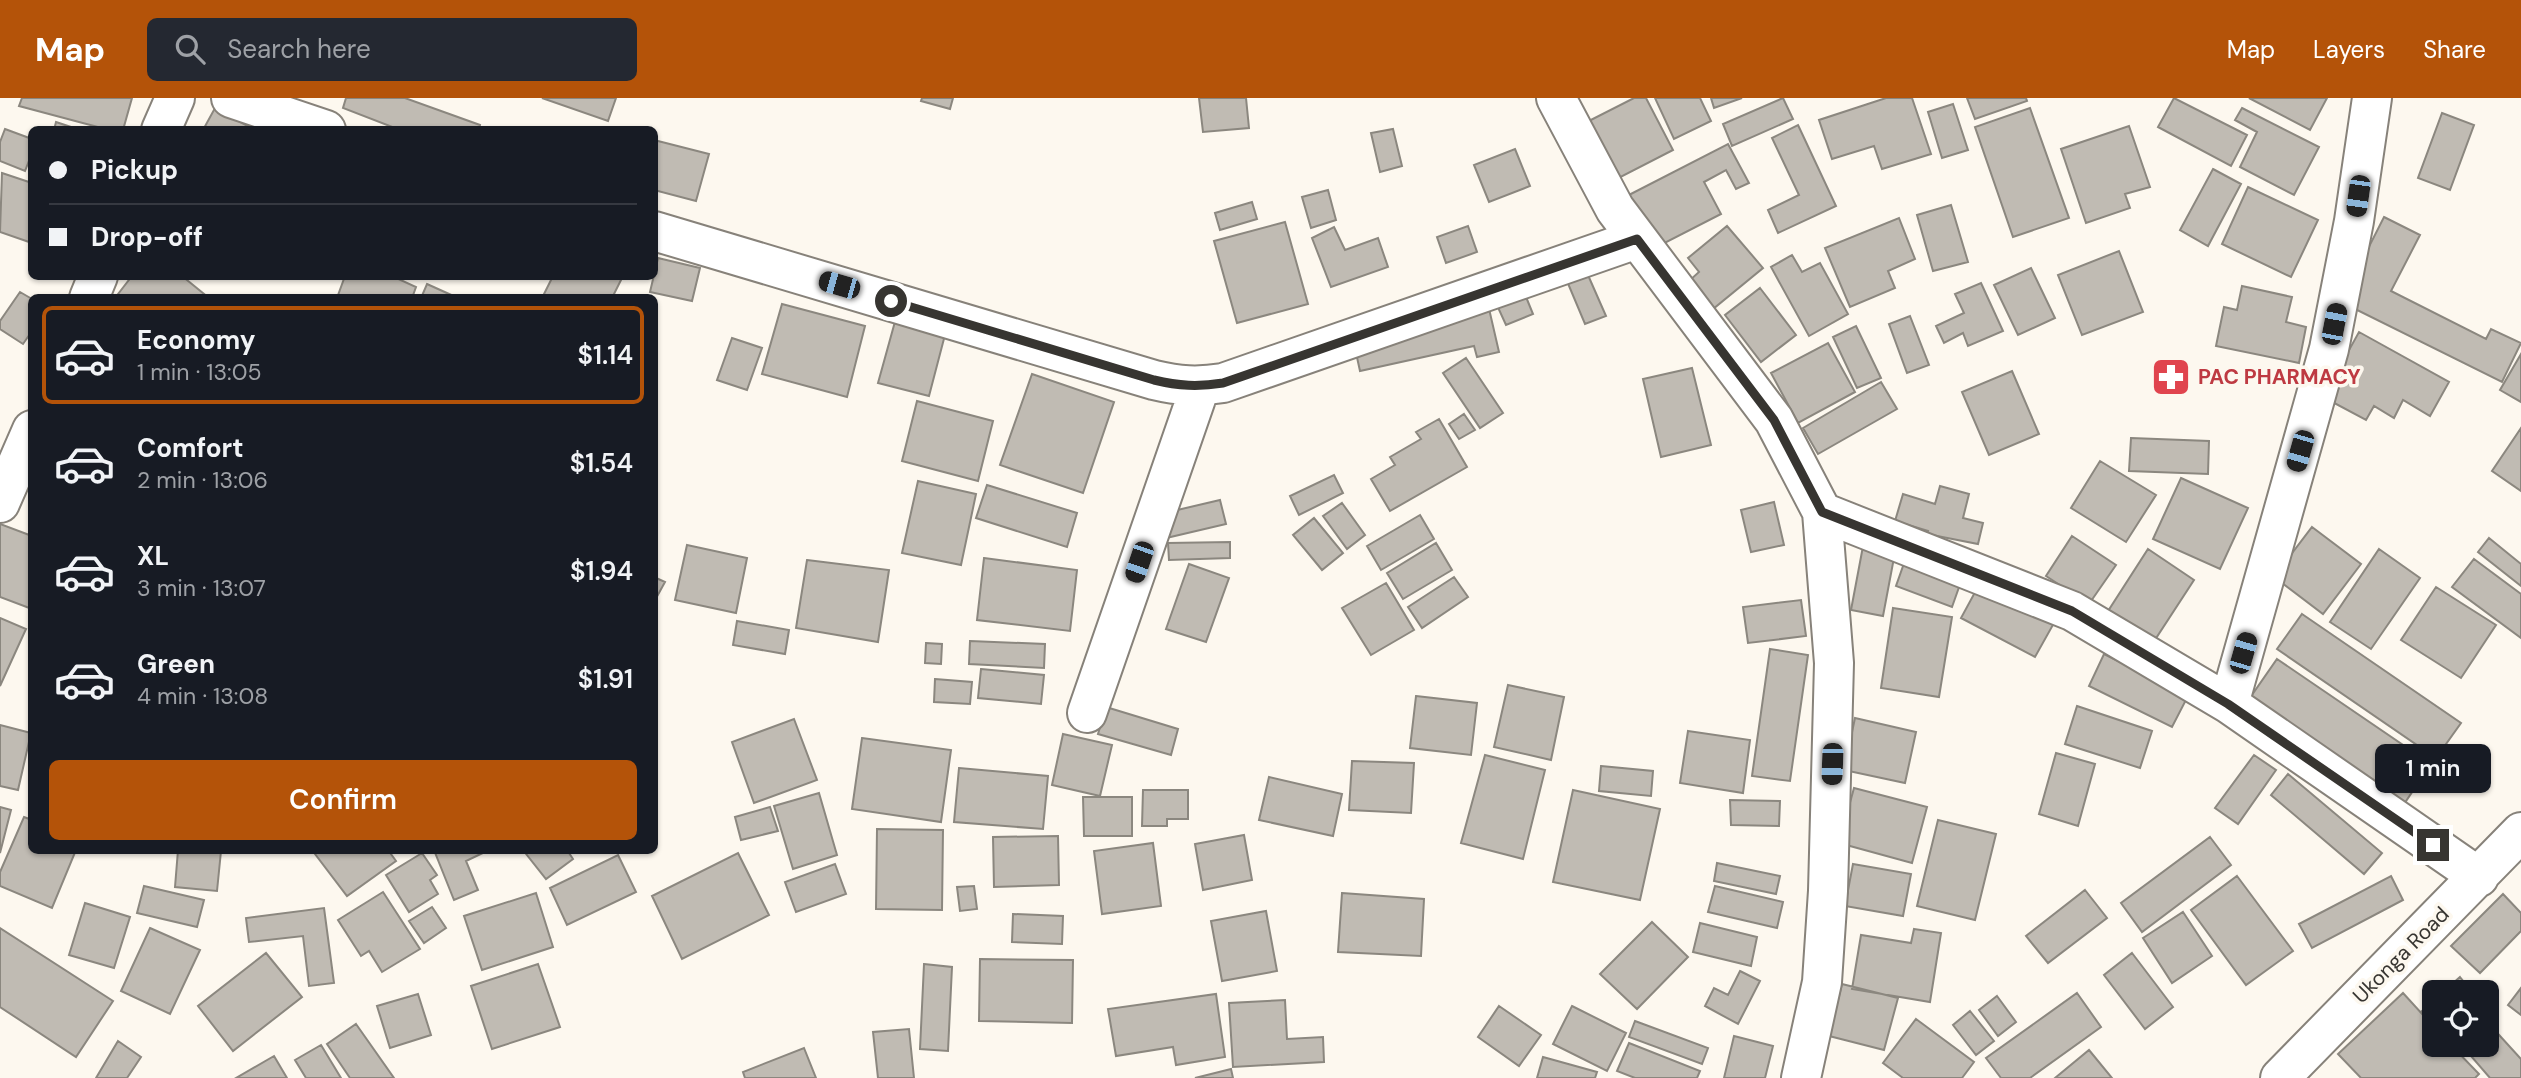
<!DOCTYPE html>
<html lang="en">
<head>
<meta charset="utf-8">
<style>
  :root { --surface:#171b24; --page:#242831; --text:#f1f3f6; --muted:#9ea1a6; --line:#363941; --accent:#b45309 }
  body { margin:0; font-family:"DM Sans",sans-serif; background:var(--page); color:var(--text); height:100vh; display:flex; flex-direction:column; font-size:26px; white-space:nowrap }
  * { box-sizing:border-box; margin:0 }
  p { font-size:23px; color:var(--muted) }
  .icon { flex:none; width:38px; height:38px; fill:none; stroke:currentColor; stroke-width:2; stroke-linecap:round; stroke-linejoin:round }
  .map { position:relative; flex:1; overflow:hidden }
  .panel { position:absolute; left:28px; top:196px; width:630px; height:560px; display:flex; flex-direction:column; background:var(--surface); border-radius:10px; box-shadow:0 2px 5px #0004 }
  .panel>* { flex:none }
  .hud { position:absolute; left:28px; top:28px; width:630px; height:154px; border-radius:10px; box-shadow:0 2px 5px #0004; display:grid; align-content:center; height:154px; padding:0 21px; background:var(--surface) }
  .controls { position:absolute; left:2422px; top:882px; display:grid; gap:14px }
  .controls a { display:grid; place-items:center; width:77px; height:77px; border-radius:10px; background:var(--surface); box-shadow:0 2px 5px #0004; font-size:35px }
  .end { position:absolute; width:32px; height:32px; margin:-16px; border:9px solid #373531; background:#fff; box-shadow:0 0 0 4px #fff }
  .from { border-radius:50% }
  .bubble { position:absolute; height:49px; border-radius:10px; background:var(--surface); box-shadow:0 2px 5px #0004; font-size:23px; font-weight:600; line-height:49px; text-align:center }
  .car { position:absolute; width:21px; height:42px; margin:-21px -10px; border-radius:9px; box-shadow:0 0 5px 2px #0007; background:linear-gradient(#222 24%,#8ab4d8 0 40%,#222 0 76%,#8ab4d8 0 86%,#222 0) }
  .hud b { display:flex; align-items:center; gap:24px; height:66px; font-size:26px }
  .hud b+b { border-top:2px solid var(--line) }
  .hud i { width:18px; height:18px; background:var(--text) }
  ul { padding:12px 0 0; list-style:none }
  li { display:flex; align-items:center; gap:21px; height:98px; margin:0 14px 10px; padding:0 7px; border:4px solid transparent; border-radius:10px }
  li div { flex:1 }
  li b { display:block; font-size:26px }
  li em { font-style:normal; font-weight:600 }
  li.active { border-color:var(--accent) }
  li>.icon { width:63px; height:63px; stroke-width:1.5 }
  .primary-button { display:flex; gap:14px; margin-top:auto; padding:14px 21px }
  .primary-button a { flex:1; height:80px; border-radius:10px; background:var(--accent); color:#fff; font-size:28px; font-weight:600; line-height:80px; text-align:center }
  header { display:flex; align-items:center; gap:42px; box-sizing:border-box; height:98px; padding:0 35px; background:var(--accent); color:#fff }
  header strong { font-size:33px }
  nav { display:flex; gap:38px; margin-inline-start:auto; font-size:24px }
  .search { width:490px; height:63px; background:var(--page); display:flex; align-items:center; gap:18px; box-sizing:border-box; padding:0 24px; border-radius:10px; color:var(--muted); font-size:26px }
  .map>svg:first-child { display:block }
  .building { fill:#c0bbb3; stroke:#8b877f; stroke-width:2 }
  .lines { fill:none; stroke-linecap:round; stroke-linejoin:round }
  .minor-casing { stroke:#87827a; stroke-width:42 }
  .minor { stroke:#fff; stroke-width:38 }
  .route { stroke:#373531; stroke-width:9 }
  .labels { text-anchor:middle; stroke-width:7; stroke-linejoin:round; paint-order:stroke }
  .health-label { font-size:21px; font-weight:bold; fill:#be3a42; stroke:#fdf8ef; text-anchor:start }
  .street-label { font-size:21px; fill:#373531; stroke:#fdf8ef }
</style>
</head>
<body>
<header>
<strong>Map</strong>
<div class="search"><svg class="icon" aria-label="search" viewBox="0 0 24 24"><circle cx="10" cy="10" r="6"/><path d="M15 15l6 6"/></svg>Search here</div>
<nav><a>Map</a><a>Layers</a><a>Share</a></nav>
</header>
<div class="map">
<svg width="2521" height="980" viewBox="0 0 2521 980">
  <rect width="100%" height="100%" fill="#fdf8ef"/>
  <path class="building" d="M22,0H132L123,32H109L19,8Z
    M346,0H405L480,27L479,32H400L343,10Z
    M542,0H616L608,23Z
    M922,0H953L950,11L921,3Z
    M1199,0H1246L1249,30L1203,34Z
    M1634,0H1646L1673,52L1607,86L1577,29Z
    M1655,0H1700L1711,23L1674,41Z
    M1711,0H1742L1714,10Z
    M1783,0L1793,21L1732,48L1723,26Z
    M1886,0H1912L1931,56L1882,71L1874,48L1832,61L1819,22Z
    M1967,0H2026L2027,3L1975,21Z
    M2174,0L2247,37L2231,68L2158,29Z
    M2249,0H2327L2310,32Z
    M1953,6L1968,52L1942,60L1928,14Z
    M215,10L255,32H203Z
    M2030,10L2069,120L2013,139L1975,29Z
    M2242,10L2319,49L2294,97L2240,69L2257,34L2235,22Z
    M2442,15L2474,27L2450,92L2418,80Z
    M56,24L80,32H54Z
    M1798,27L1836,108L1778,135L1768,112L1799,97L1772,40Z
    M2129,28L2150,89L2125,96L2130,110L2086,125L2061,51Z
    M5,31L32,41V55L25,73L0,63V44Z
    M1393,31L1402,68L1380,74L1371,35Z
    M654,42L709,56L696,103L654,92Z
    M1728,46L1749,85L1736,91L1726,72L1704,84L1721,116L1651,152L1623,100Z
    M1515,51L1530,88L1489,104L1474,67Z
    M2213,71L2241,86L2208,148L2180,132Z
    M2,75L32,85V145L0,134Z
    M2248,89L2318,122L2291,179L2222,146Z
    M1328,92L1336,122L1311,130L1302,99Z
    M1252,104L1257,121L1220,132L1215,115Z
    M1951,107L1968,164L1933,173L1917,117Z
    M2384,119L2420,137L2391,193L2486,241L2491,231L2521,245L2502,284L2341,204Z
    M1899,120L1915,161L1888,173L1895,190L1850,209L1825,150Z
    M1285,124L1308,206L1237,225L1214,143Z
    M1468,128L1477,154L1446,165L1437,139Z
    M1727,128L1763,170L1713,211L1689,183L1699,174L1688,160Z
    M1334,129L1345,152L1378,140L1388,169L1331,189L1312,140Z
    M2119,153L2143,214L2082,237L2058,177Z
    M1792,157L1802,174L1820,165L1848,216L1809,238L1771,169Z
    M658,160L700,170L692,203L650,194Z
    M1584,168L1606,218L1585,226L1564,176Z
    M2031,170L2055,220L2018,237L1994,187Z
    M132,178H182L209,200H115Z
    M345,178H392L416,189L412,200H337Z
    M553,178H623L612,200H542Z
    M1981,185L2003,233L1968,248L1963,235L1944,245L1936,228L1964,215L1955,196Z
    M427,186L458,200H421Z
    M2242,188L2292,199L2286,224L2306,229L2299,265L2216,248L2224,209L2237,212Z
    M1760,190L1796,237L1761,264L1725,217Z
    M20,194L32,201V233L23,246L0,231V223Z
    M1524,194L1533,216L1506,227L1496,205Z
    M1487,202L1499,254L1477,259L1474,248L1360,273L1353,241Z
    M782,206L865,228L847,299L762,276Z
    M1910,218L1929,267L1907,275L1889,226Z
    M896,220L946,233L929,298L878,285Z
    M1856,228L1881,280L1857,290L1833,239Z
    M2359,234L2449,284L2430,318L2403,302L2394,320L2374,308L2366,322L2323,299Z
    M732,240L762,250L747,292L717,282Z
    M1828,245L1855,294L1798,325L1771,275Z
    M2521,256V304L2500,292Z
    M1466,260L1503,315L1480,330L1443,275Z
    M1692,270L1711,347L1661,359L1643,281Z
    M2012,273L2039,336L1989,357L1962,294Z
    M1032,276L1114,304L1083,395L1000,367Z
    M1881,284L1897,311L1818,356L1803,330Z
    M917,303L993,323L978,383L902,363Z
    M1464,316L1475,332L1459,341L1449,326Z
    M1439,321L1467,369L1390,413L1371,381L1395,367L1390,359L1421,341L1416,334Z
    M2521,330V393L2492,373Z
    M2131,340L2209,343L2208,376L2129,373Z
    M2100,363L2156,397L2126,444L2071,410Z
    M1334,377L1343,395L1299,417L1290,398Z
    M2181,380L2248,410L2220,471L2153,441Z
    M918,383L976,396L961,467L902,455Z
    M987,387L1077,415L1067,449L976,420Z
    M1940,388L1969,396L1963,420L1983,425L1978,446L1927,436L1928,433L1895,423L1903,396L1935,406Z
    M1220,402L1226,426L1162,441L1156,417Z
    M1774,404L1784,447L1751,454L1741,412Z
    M1342,405L1365,437L1347,451L1323,418Z
    M1420,417L1434,441L1381,472L1367,448Z
    M1314,420L1343,455L1322,472L1293,437Z
    M0,426L32,438V511L0,499Z
    M2312,429L2361,466L2323,516L2274,479Z
    M2072,438L2116,467L2089,506L2046,478Z
    M2489,440L2521,466V488L2478,454Z
    M1864,443L1896,449L1883,518L1851,512Z
    M1230,444V460L1169,462L1168,445Z
    M1436,445L1452,472L1403,501L1387,475Z
    M687,447L747,460L736,515L675,502Z
    M2148,451L2194,482L2147,554L2101,524Z
    M2379,451L2420,480L2371,551L2330,524Z
    M1908,454L1964,475L1952,509L1896,488Z
    M984,460L1077,472L1070,533L977,522Z
    M2474,461L2521,496V540L2452,489Z
    M807,462L889,472L878,544L796,530Z
    M1189,466L1229,480L1206,544L1166,531Z
    M654,479L665,484L654,504Z
    M1454,479L1468,499L1422,530L1408,509Z
    M1386,485L1414,532L1371,557L1342,510Z
    M1980,485L2054,525L2035,559L1961,520Z
    M2436,489L2496,527L2461,580L2401,542Z
    M1801,502L1806,538L1748,545L1743,509Z
    M1893,510L1952,519L1939,599L1881,590Z
    M2302,516L2461,625L2436,660L2277,551Z
    M0,520L26,531L0,588Z
    M737,523L789,532L785,556L733,547Z
    M970,543L1045,546L1044,570L969,566Z
    M926,545L942,546L941,566L925,565Z
    M1770,551L1808,557L1790,683L1752,678Z
    M2104,556L2188,598L2172,629L2089,588Z
    M2277,561L2431,666L2400,712L2245,607Z
    M981,571L1044,577L1041,606L978,600Z
    M935,581L972,584L970,606L934,604Z
    M1508,587L1564,599L1551,662L1494,649Z
    M1416,598L1477,605L1471,657L1410,650Z
    M2077,608L2152,633L2140,670L2065,646Z
    M1106,609L1178,631L1171,657L1098,636Z
    M1855,620L1916,634L1905,685L1844,672Z
    M794,621L817,682L754,705L732,644Z
    M0,627L31,635L18,692L0,688Z
    M1688,633L1750,642L1743,695L1680,685Z
    M1063,636L1112,647L1100,698L1052,687Z
    M862,640L951,652L941,724L852,711Z
    M2056,655L2095,666L2078,728L2039,716Z
    M1485,657L1545,672L1523,761L1461,745Z
    M2254,657L2276,672L2238,726L2215,710Z
    M1352,663L1414,665L1411,715L1349,712Z
    M1601,668L1653,673L1651,698L1599,693Z
    M959,670L1048,678L1043,731L954,724Z
    M2288,676L2382,755L2364,776L2271,697Z
    M1269,679L1342,696L1333,738L1259,722Z
    M1854,690L1927,709L1912,765L1839,745Z
    M1143,692H1188V721H1167V728H1142Z
    M1573,692L1660,711L1640,802L1553,784Z
    M819,695L837,757L793,771L774,708Z
    M1083,699H1132V738H1084Z
    M1730,702L1780,703L1779,728L1731,727Z
    M0,709L11,712L0,755Z
    M770,709L778,733L741,742L735,719Z
    M24,719L32,722V752H76L52,810L0,788V774Z
    M1938,722L1996,736L1975,822L1917,808Z
    M877,731L943,732L942,812L876,811Z
    M1244,737L1252,782L1203,792L1195,746Z
    M1058,738L1059,787L994,789L993,739Z
    M2210,739L2231,767L2142,834L2121,805Z
    M1153,745L1161,808L1102,816L1094,753Z
    M178,752L221,753L217,793L175,789Z
    M312,752H388L396,763L347,798Z
    M434,752H489L466,763L478,792L454,802Z
    M523,752H567L573,761L546,781Z
    M422,755L437,777L430,782L438,796L409,814L386,777Z
    M738,755L769,817L682,861L652,798Z
    M618,757L636,794L567,827L550,790Z
    M1717,765L1780,778L1776,796L1714,783Z
    M835,766L846,796L796,814L785,784Z
    M1853,766L1911,776L1903,818L1845,808Z
    M2237,778L2293,853L2246,887L2191,812Z
    M2391,778L2403,802L2312,850L2299,826Z
    M144,788L204,802L197,829L137,815Z
    M974,788L977,811L960,813L957,789Z
    M1715,788L1783,804L1777,830L1708,814Z
    M2085,792L2107,820L2048,865L2026,838Z
    M383,794L420,851L382,874L369,853L361,858L338,822Z
    M536,795L553,849L482,872L464,818Z
    M1342,795L1424,801L1421,858L1338,854Z
    M2503,796L2521,815V833L2480,875L2451,848Z
    M85,805L130,819L114,870L69,857Z
    M432,809L446,830L424,845L409,823Z
    M324,810L334,885L309,888L303,838L249,844L246,820Z
    M1266,813L1277,873L1222,883L1211,823Z
    M2183,814L2212,858L2172,885L2143,840Z
    M1013,816L1063,818L1062,846L1012,844Z
    M1652,824L1688,859L1637,911L1600,876Z
    M1700,825L1757,839L1751,868L1693,854Z
    M0,830L113,903L76,959L0,909Z
    M150,830L200,852L170,916L121,893Z
    M1914,831L1941,835L1930,904L1852,891L1861,837L1911,845Z
    M266,855L302,899L233,953L198,908Z
    M2132,855L2173,909L2145,931L2104,877Z
    M980,861L1073,862L1072,925L979,923Z
    M538,866L560,929L492,951L471,888Z
    M924,866L952,869L948,953L920,951Z
    M1740,873L1760,883L1738,926L1705,908L1714,890L1728,897Z
    M2460,879L2472,894H2443Z
    M1842,886L1898,900L1884,952L1829,938Z
    M2521,890V917L2508,907Z
    M2077,895L2101,929L2030,980H2001L1986,960Z
    M2403,895L2434,929V947H2451L2479,976L2475,980H2361L2338,956Z
    M418,896L431,937L390,950L377,908Z
    M1216,896L1225,959L1176,967L1173,949L1116,958L1108,911Z
    M1997,898L2016,924L1998,938L1979,912Z
    M1285,902L1287,941L1323,939L1324,964L1233,969L1229,905Z
    M2434,902V924L2422,913Z
    M1499,908L1541,937L1519,968L1478,939Z
    M1572,908L1626,935L1607,973L1553,946Z
    M1970,913L1994,943L1976,957L1953,927Z
    M1916,921L1974,964L1962,980H1903L1883,965Z
    M1635,923L1708,950L1702,966L1629,939Z
    M356,926L394,980H350L327,946Z
    M2490,927L2521,961V980H2490L2464,950L2468,947H2487V930Z
    M909,931L914,980H878L873,934Z
    M1734,938L1773,948L1765,980H1724Z
    M118,943L141,959L127,980H96Z
    M1629,945L1700,973L1697,980H1635L1617,973Z
    M321,947L341,980H306L295,962Z
    M804,950L816,980H745L743,974Z
    M2089,952L2112,980H2055Z
    M274,958L287,980H236Z
    M1543,959L1597,974L1595,980H1537Z
    M1231,971L1233,980H1195Z"/>
  <g class="lines">
    <g class="minor-casing">
      <path id="minor" d="M231,0L326,32
        M1556,0L1615,111L1774,322L1822,414L1834,565L1828,793L1822,884L1801,980
        M161,32L175,0
        M654,133L1154,282C1179,288 1198,289 1223,285L1637,141
        M89,200L98,178
        M0,405L32,332
        M1822,414L2072,513L2229,606L2479,779
        M2229,606L2329,251L2354,123L2372,0
        M1087,615L1200,289
        M2280,980L2521,734"/>
    </g>
    <use href="#minor" class="minor"/>
  </g>
  <g class="lines">
    <path class="route" d="M891,203L1154,282C1179,288 1198,289 1223,285L1637,141L1774,322L1822,414L2072,513L2228,606L2433,747"/>
  </g>
  <defs>
    <g id="pharmacy-square" transform="scale(2.0125)"><rect x="-9" y="-9" width="18" height="18" rx="4" fill="#e0444e" stroke="#fdf8ef"/><path d="M-2-6h4v4h4v4h-4v4h-4v-4h-4v-4h4Z" fill="#fff"/></g>
  </defs>
  <g fill-rule="evenodd">
    <use href="#pharmacy-square" x="2171" y="279"/>
  </g>
  <g class="labels">
    <g class="health-label">
      <text x="2198" y="286">PAC PHARMACY</text>
    </g>
    <g class="street-label">
      <text transform="translate(2401 857) rotate(-45)" y="7">Ukonga Road</text>
    </g>
  </g>
</svg>
<div class="controls">
<a><svg class="icon" aria-label="locate" viewBox="0 0 24 24"><circle cx="12" cy="12" r="6"/><path d="M12 2v4M12 18v4M2 12h4M18 12h4"/></svg></a>
</div>
<i class="end from" style="left:891px;top:203px"></i>
<i class="end" style="left:2433px;top:747px"></i>
<div class="bubble" style="left:2375px;top:646px;width:116px">1 min</div>
<i class="car" style="left:2358px;top:98px;rotate:188deg"></i>
<i class="car" style="left:839px;top:187px;rotate:286deg"></i>
<i class="car" style="left:2334px;top:226px;rotate:11deg"></i>
<i class="car" style="left:2300px;top:353px;rotate:196deg"></i>
<i class="car" style="left:1139px;top:464px;rotate:199deg"></i>
<i class="car" style="left:2243px;top:555px;rotate:16deg"></i>
<i class="car" style="left:1832px;top:666px;rotate:182deg"></i>
<div class="hud">
<b><i class="from"></i>Pickup</b>
<b><i></i>Drop-off</b>
</div>
<section class="panel">
<ul>
<li class="active"><svg class="icon" aria-label="car" viewBox="0 0 24 24"><path d="M5 17H2v-5l4-1 3-4h7l3 4 3 1v5h-3M9 17h6M6 11h13"/><circle cx="7" cy="17" r="2"/><circle cx="17" cy="17" r="2"/></svg><div><b>Economy</b><p>1 min · 13:05</p></div><em>$1.14</em></li>
<li><svg class="icon" aria-label="car" viewBox="0 0 24 24"><path d="M5 17H2v-5l4-1 3-4h7l3 4 3 1v5h-3M9 17h6M6 11h13"/><circle cx="7" cy="17" r="2"/><circle cx="17" cy="17" r="2"/></svg><div><b>Comfort</b><p>2 min · 13:06</p></div><em>$1.54</em></li>
<li><svg class="icon" aria-label="car" viewBox="0 0 24 24"><path d="M5 17H2v-5l4-1 3-4h7l3 4 3 1v5h-3M9 17h6M6 11h13"/><circle cx="7" cy="17" r="2"/><circle cx="17" cy="17" r="2"/></svg><div><b>XL</b><p>3 min · 13:07</p></div><em>$1.94</em></li>
<li><svg class="icon" aria-label="car" viewBox="0 0 24 24"><path d="M5 17H2v-5l4-1 3-4h7l3 4 3 1v5h-3M9 17h6M6 11h13"/><circle cx="7" cy="17" r="2"/><circle cx="17" cy="17" r="2"/></svg><div><b>Green</b><p>4 min · 13:08</p></div><em>$1.91</em></li>
</ul>
<div class="primary-button"><a>Confirm</a></div>
</section>
</div>
</body>
</html>
